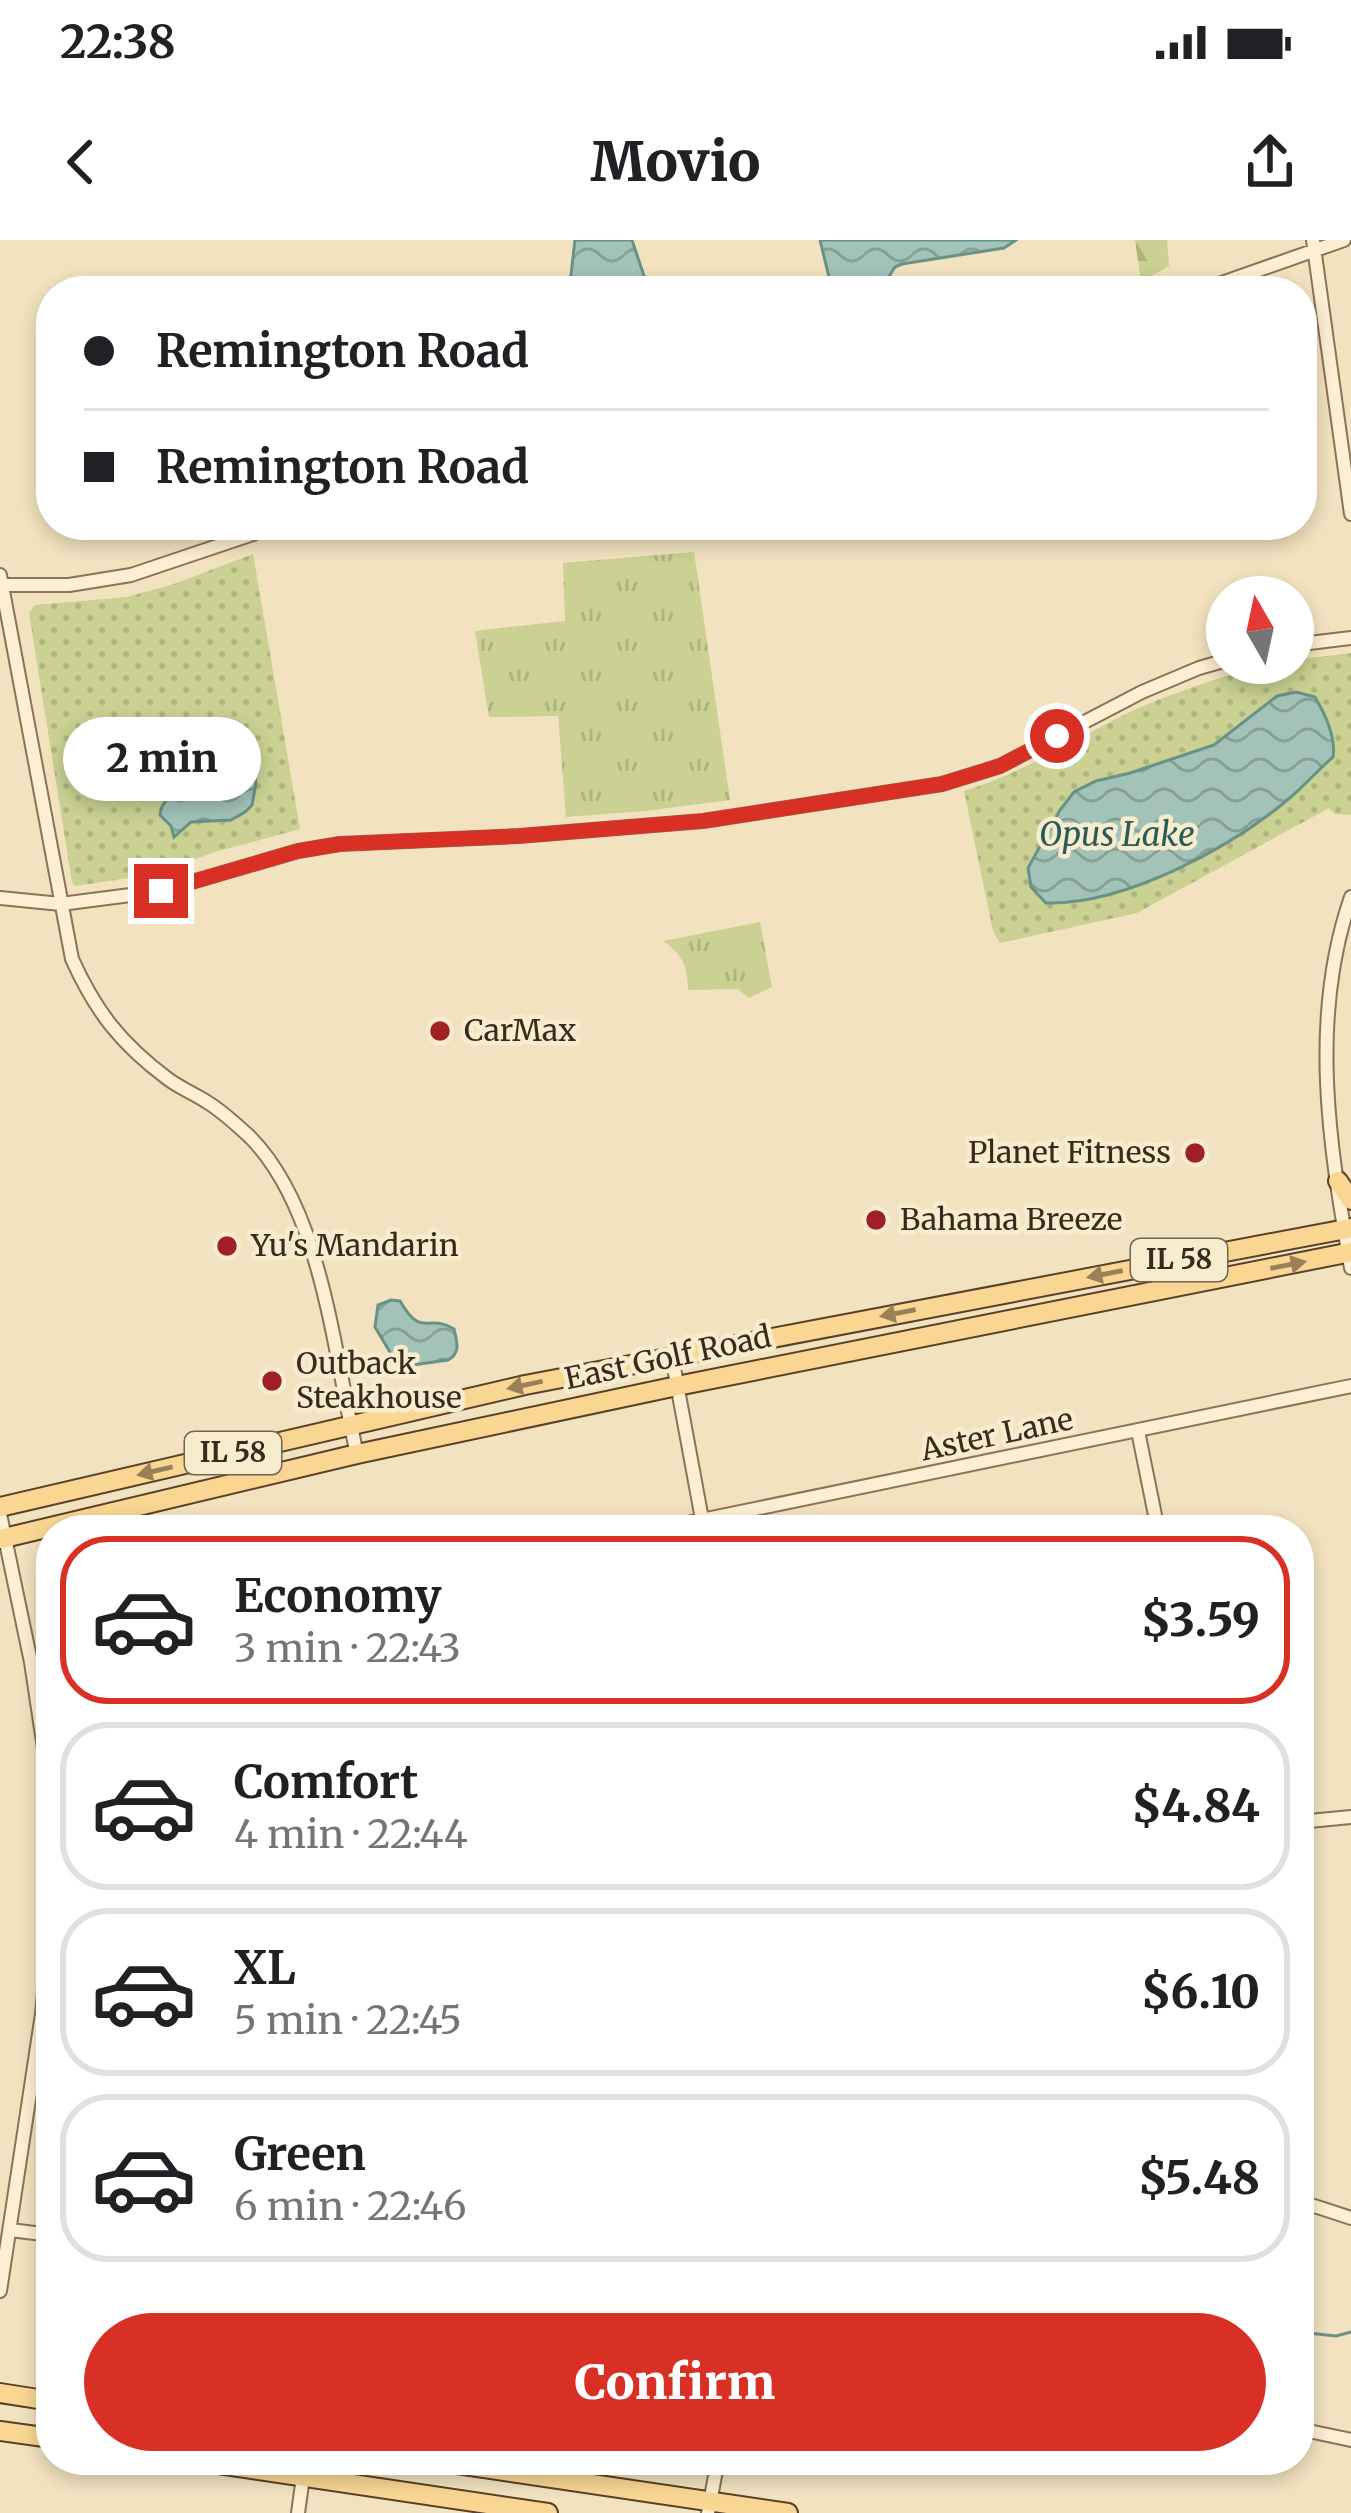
<!DOCTYPE html>
<html lang="en">
<head>
<meta charset="utf-8">
<style>
  :root { --surface:#fff; --page:#f2f2f2; --text:#202124; --muted:#757577; --line:#e0e0e0; --accent:#d93025 }
  body { margin:0; font-family:Merriweather,serif; background:var(--page); color:var(--text); height:100vh; display:flex; flex-direction:column; font-size:45px; white-space:nowrap }
  * { box-sizing:border-box; margin:0 }
  p { font-size:39px; color:var(--muted) }
  .icon { flex:none; width:66px; height:66px; fill:none; stroke:currentColor; stroke-width:2; stroke-linecap:round; stroke-linejoin:round }
  .map { position:relative; flex:1; overflow:hidden }
  .panel { position:absolute; left:36px; top:1275px; width:1278px; height:960px; display:flex; flex-direction:column; background:var(--surface); border-radius:48px; box-shadow:0 6px 18px #0003 }
  .panel>* { flex:none }
  .top-card { position:absolute; left:36px; top:36px; width:1281px; height:264px; border-radius:48px; box-shadow:0 6px 18px #0003; display:grid; align-content:center; height:264px; padding:0 48px; background:var(--surface) }
  .needle { width:78px; rotate:351deg }
  .controls { position:absolute; left:1206px; top:336px; display:grid; gap:24px }
  .controls a { display:grid; place-items:center; width:108px; height:108px; border-radius:50%; background:var(--surface); box-shadow:0 6px 18px #0003; font-size:60px }
  .end { position:absolute; width:54px; height:54px; margin:-27px; border:15px solid #d93025; background:#fff; box-shadow:0 0 0 6px #fff }
  .from { border-radius:50% }
  .bubble { position:absolute; height:84px; border-radius:42px; background:var(--surface); box-shadow:0 6px 18px #0003; font-size:39px; font-weight:800; line-height:84px; text-align:center }
  .top-card b { display:flex; align-items:center; gap:42px; height:114px; font-size:45px }
  .top-card b+b { border-top:3px solid var(--line) }
  .top-card i { width:30px; height:30px; background:var(--text) }
  ul { padding:21px 0 0; list-style:none }
  li { display:flex; align-items:center; gap:36px; height:168px; margin:0 24px 18px; padding:0 24px; border:6px solid var(--line); border-radius:48px }
  li div { flex:1 }
  li b { display:block; font-size:45px }
  li em { font-style:normal; font-weight:800 }
  li.selected { border-color:var(--accent) }
  li>.icon { width:108px; height:108px; stroke-width:1.5 }
  .action { display:flex; gap:24px; margin-top:auto; padding:24px 48px }
  .action a { flex:1; height:138px; border-radius:72px; background:var(--accent); color:#fff; font-size:48px; font-weight:800; line-height:138px; text-align:center }
  .status { display:flex; justify-content:space-between; align-items:center; height:84px; padding:0 60px; background:var(--surface); direction:ltr }
  .status svg { height:33px; fill:currentColor }
  header { display:flex; justify-content:space-between; align-items:center; height:156px; padding:0 48px; background:var(--surface); font-size:54px; font-weight:800 }
  .map>svg:first-child { display:block }
  .grass { fill:url(#grass-tufts) }
  .forest { fill:url(#forest-firs) }
  .park { fill:url(#park-dots) }
  .water { fill:url(#water-waves); stroke:#699287; stroke-width:3 }
  .lines { fill:none; stroke-linecap:round; stroke-linejoin:round }
  .stream { stroke:#699287; stroke-width:3 }
  .street-casing { stroke:#8c7256; stroke-width:16 }
  .primary-casing { stroke:#59402b; stroke-width:22 }
  .street { stroke:#fcefd3; stroke-width:12 }
  .primary { stroke:#f9d793; stroke-width:18 }
  .oneway { fill:#9a8058 }
  .route { stroke:#d93025; stroke-width:15 }
  .poi-dot { fill:#a12023; stroke:#f8eccf; stroke-width:4.5 }
  .labels { text-anchor:middle; stroke-width:9; stroke-linejoin:round; paint-order:stroke }
  .shield { fill:#f8eccf; stroke:#736452; stroke-width:3 }
  .shield-label { font-size:27px; font-weight:bold; fill:#3a2a1c }
  .poi-label { font-size:30px; fill:#3a2a1c; stroke:#f8eccf; text-anchor:start }
  .street-label { font-size:30px; fill:#3a2a1c; stroke:#f8eccf }
  .water-label { font-size:33px; font-style:italic; fill:#295b57; stroke:#f8eccf }
</style>
</head>
<body>
<div class="status"><b>22:38</b><svg viewBox="0 0 49 12"><path d="M0 12V9h3v3zM5 12V6h3v6zM10 12V3h3v9zM15 12V0h3v12zM26 1h20v11H26zM47 4h2v5h-2z"/></svg></div>
<header><svg class="icon" aria-label="back" viewBox="0 0 24 24"><path d="M15 5l-7 7 7 7"/></svg>Movio<svg class="icon" aria-label="share" viewBox="0 0 24 24"><path d="M12 15V3M7 8l5-5 5 5M5 13v7h14v-7"/></svg></header>
<div class="map">
<svg width="1351" height="2273" viewBox="0 0 1351 2273">
  <defs>
    <pattern id="grass-tufts" width="24" height="20" patternUnits="userSpaceOnUse" patternTransform="scale(3)"><rect width="24" height="20" fill="#cad192"/><path d="M3 7l-1-3M5 7V3M7 7l1-3M15 17l-1-3M17 17v-4M19 17l1-3" fill="none" stroke="#aeb47d"/></pattern>
    <pattern id="forest-firs" width="22" height="20" patternUnits="userSpaceOnUse" patternTransform="scale(3)"><rect width="22" height="20" fill="#cad192"/><path d="M5 1l3.5 6h-7zM16 11l3.5 6h-7z" fill="#aeb47d"/></pattern>
    <pattern id="park-dots" width="8" height="8" patternUnits="userSpaceOnUse" patternTransform="scale(3)"><rect width="8" height="8" fill="#cad192"/><path d="M2 2h.1M6 6h.1" fill="none" stroke="#aeb47d" stroke-width="1.8" stroke-linecap="round"/></pattern>
    <pattern id="water-waves" width="16" height="10" patternUnits="userSpaceOnUse" patternTransform="scale(3)"><rect width="16" height="10" fill="#a3c3b9"/><path d="M0 5q4-4 8 0t8 0" fill="none" stroke="#869f96"/></pattern>
  </defs>
  <rect width="100%" height="100%" fill="#f2e2bf"/>
  <path class="grass" d="M694,312L730,560L645,571L566,577L558,476L489,477L475,391L565,381L563,323Z
    M760,682L772,747L749,758L738,749L688,750C688,726 682,714 663,701Z"/>
  <path class="forest" d="M1135,0H1167L1169,26L1141,42Z"/>
  <path class="park" d="M253,314L300,589L215,612L150,635L75,646L72,642L29,373L35,365L127,357L174,344Z
    M1351,413V575L1335,574L1329,568L1137,673L1000,703L993,691L964,551C1027,532 1081,494 1141,467C1164,457 1188,449 1211,441C1238,432 1264,423 1293,423V420Z"/>
  <path class="water" d="M575,0H632L649,51H563L571,35Z
    M820,0H1016L1004,8L902,24L895,27L883,46L845,48L830,41Z
    M1296,452L1315,457C1325,474 1336,498 1333,517C1319,529 1306,544 1292,556C1233,607 1125,665 1046,663L1031,647L1028,628L1060,570L1074,552L1096,541L1130,533L1214,505L1277,456Z
    M209,480L215,481L218,487L229,494L235,509L254,532L256,543L252,565L245,572L231,580L191,582L174,597L171,586L160,575C162,552 184,554 199,541L204,527L197,493Z
    M391,1060L400,1061C422,1099 427,1073 454,1089C457,1102 461,1113 448,1120L406,1126L394,1119L375,1087L378,1065Z"/>
  <g class="lines">
    <path class="stream" d="M1299,2092L1336,2096L1351,2092"/>
    <g class="street-casing">
      <path id="street" d="M1313,0L1351,274
        M1199,51L1344,0
        M0,335L72,719C96,772 121,804 168,839C180,848 195,854 207,862C222,871 237,885 250,897C323,971 334,1116 357,1214
        M0,345H69L131,335L253,294L272,285
        M1293,405L1351,398
        M1351,657C1309,778 1329,905 1351,1028
        M0,658L61,664L161,651L298,611L340,604L519,596L703,581L942,544L1000,526L1142,452L1199,428L1227,420
        M672,1117L704,1290
        M1138,1191L1158,1290
        M0,1274L31,1422L51,1555
        M653,1290L1351,1146
        M1299,1582L1351,1577
        M1299,1961L1351,1978
        M10,1990L51,1995
        M0,2051L42,1774L51,1673
        M1299,2189L1351,2200
        M298,2273L303,2237
        M708,2273L718,2220"/>
    </g>
    <g class="primary-casing">
      <path id="primary" d="M1338,941L1351,960
        M0,1267L525,1145L1351,988
        M0,1299L357,1214L677,1146L1351,1012
        M0,2153L51,2161
        M0,2191L51,2198
        M191,2220L548,2273
        M430,2220L788,2273"/>
    </g>
    <use href="#street" class="street"/>
    <use href="#primary" class="primary"/>
  </g>
  <defs><path id="oneway-solid" d="M-6-.8H1V-3.2L6.5 0L1 3.2V.8H-6Z" transform="scale(3)"/></defs>
  <g class="oneway">
    <use href="#oneway-solid" transform="translate(1288 1025) rotate(-11)"/>
    <use href="#oneway-solid" transform="translate(1105 1034) rotate(169)"/>
    <use href="#oneway-solid" transform="translate(898 1073) rotate(169)"/>
    <use href="#oneway-solid" transform="translate(525 1145) rotate(168)"/>
    <use href="#oneway-solid" transform="translate(155 1231) rotate(167)"/>
  </g>
  <g class="lines">
    <path class="route" d="M161,651L298,611L340,604L519,596L703,581L942,544L1000,526L1057,496"/>
  </g>
  <g class="poi-dot">
    <circle cx="440" cy="791" r="12"/>
    <circle cx="1195" cy="913" r="12"/>
    <circle cx="876" cy="980" r="12"/>
    <circle cx="227" cy="1006" r="12"/>
    <circle cx="272" cy="1141" r="12"/>
  </g>
  <g class="labels">
    <g class="shield">
      <rect x="1131" y="999" width="96" height="42" rx="9"/>
      <rect x="185" y="1192" width="96" height="42" rx="9"/>
    </g>
    <g class="shield-label">
      <text x="1179" y="1029">IL 58</text>
      <text x="233" y="1222">IL 58</text>
    </g>
    <g class="poi-label">
      <text x="464" y="801">CarMax</text>
      <text x="1171" y="923" text-anchor="end">Planet Fitness</text>
      <text x="900" y="990">Bahama Breeze</text>
      <text x="251" y="1016">Yu's Mandarin</text>
      <text x="296" y="1134">Outback<tspan x="296" dy="34">Steakhouse</tspan></text>
    </g>
    <g class="street-label">
      <text transform="translate(668 1118) rotate(-12)" y="10">East Golf Road</text>
      <text transform="translate(997 1195) rotate(-12)" y="10">Aster Lane</text>
    </g>
    <g class="water-label">
      <text x="1117" y="606">Opus Lake</text>
    </g>
  </g>
</svg>
<div class="controls">
<a><svg class="needle" viewBox="-14 -14 28 28"><path d="M0-13l5 13h-10z" fill="#e53935"/><path d="M0 13l5-13h-10z" fill="#757577"/></svg></a>
</div>
<i class="end from" style="left:1057px;top:496px"></i>
<i class="end" style="left:161px;top:651px"></i>
<div class="bubble" style="left:63px;top:477px;width:198px">2 min</div>
<div class="top-card">
<b><i class="from"></i>Remington Road</b>
<b><i></i>Remington Road</b>
</div>
<section class="panel">
<ul>
<li class="selected"><svg class="icon" aria-label="car" viewBox="0 0 24 24"><path d="M5 17H2v-5l4-1 3-4h7l3 4 3 1v5h-3M9 17h6M6 11h13"/><circle cx="7" cy="17" r="2"/><circle cx="17" cy="17" r="2"/></svg><div><b>Economy</b><p>3 min · 22:43</p></div><em>$3.59</em></li>
<li><svg class="icon" aria-label="car" viewBox="0 0 24 24"><path d="M5 17H2v-5l4-1 3-4h7l3 4 3 1v5h-3M9 17h6M6 11h13"/><circle cx="7" cy="17" r="2"/><circle cx="17" cy="17" r="2"/></svg><div><b>Comfort</b><p>4 min · 22:44</p></div><em>$4.84</em></li>
<li><svg class="icon" aria-label="car" viewBox="0 0 24 24"><path d="M5 17H2v-5l4-1 3-4h7l3 4 3 1v5h-3M9 17h6M6 11h13"/><circle cx="7" cy="17" r="2"/><circle cx="17" cy="17" r="2"/></svg><div><b>XL</b><p>5 min · 22:45</p></div><em>$6.10</em></li>
<li><svg class="icon" aria-label="car" viewBox="0 0 24 24"><path d="M5 17H2v-5l4-1 3-4h7l3 4 3 1v5h-3M9 17h6M6 11h13"/><circle cx="7" cy="17" r="2"/><circle cx="17" cy="17" r="2"/></svg><div><b>Green</b><p>6 min · 22:46</p></div><em>$5.48</em></li>
</ul>
<div class="action"><a>Confirm</a></div>
</section>
</div>
</body>
</html>
